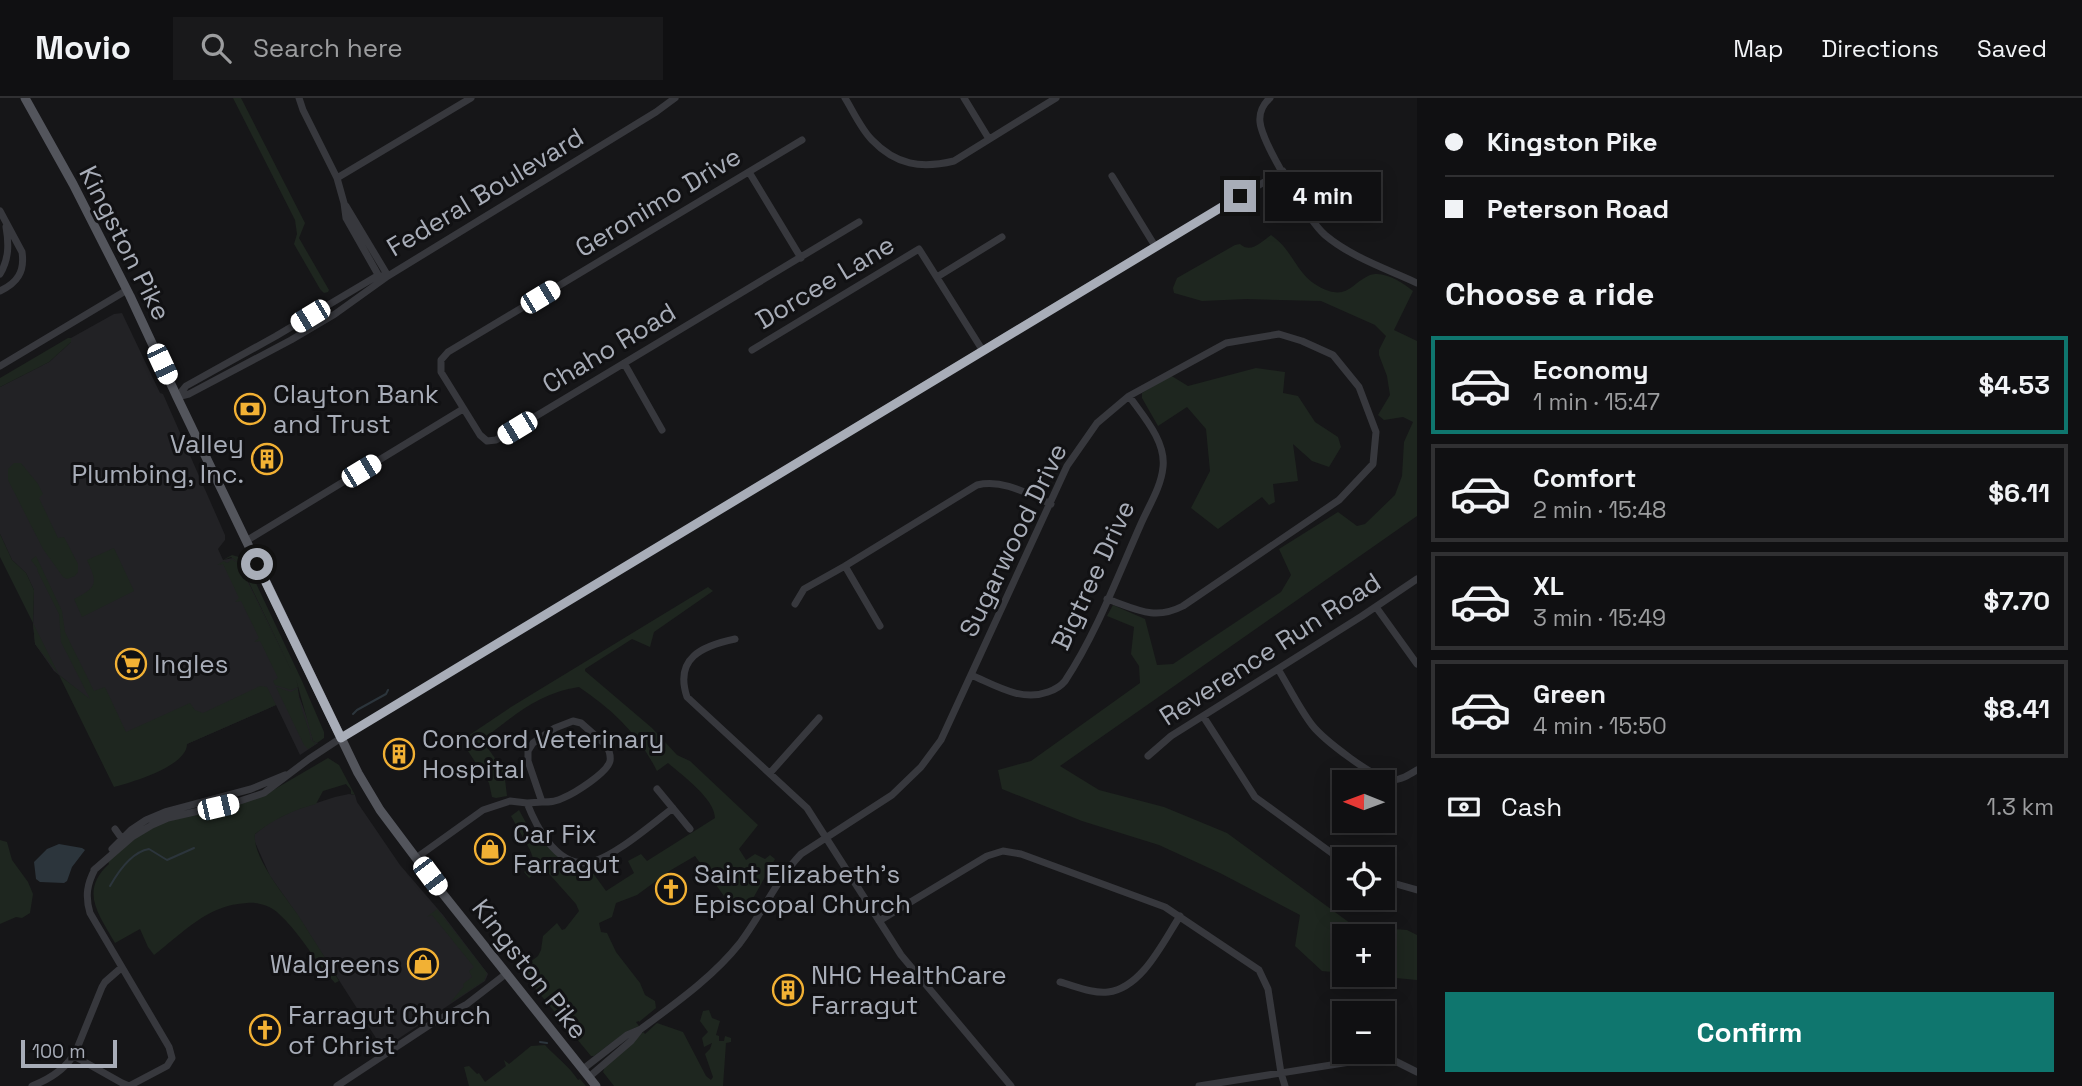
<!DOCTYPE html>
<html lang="en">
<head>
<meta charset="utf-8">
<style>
  :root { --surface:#101012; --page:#19191b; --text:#f1f3f6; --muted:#9c9d9f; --line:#303032; --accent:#0f766e }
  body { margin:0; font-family:"Space Grotesk",sans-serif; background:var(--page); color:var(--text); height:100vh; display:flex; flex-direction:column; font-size:26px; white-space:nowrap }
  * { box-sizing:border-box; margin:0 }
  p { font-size:23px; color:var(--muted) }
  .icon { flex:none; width:38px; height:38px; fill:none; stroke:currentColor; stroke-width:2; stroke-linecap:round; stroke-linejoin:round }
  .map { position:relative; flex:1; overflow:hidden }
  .panel { display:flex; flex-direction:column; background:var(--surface); width:665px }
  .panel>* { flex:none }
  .hud { display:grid; align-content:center; height:154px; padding:0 28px; background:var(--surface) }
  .needle { width:46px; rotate:271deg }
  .fabs { position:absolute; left:1332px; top:672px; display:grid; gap:14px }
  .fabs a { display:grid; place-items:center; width:63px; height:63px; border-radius:0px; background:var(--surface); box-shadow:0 4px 18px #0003,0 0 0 2px var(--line); font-size:35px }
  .scale { position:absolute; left:21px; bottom:18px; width:96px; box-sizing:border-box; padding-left:7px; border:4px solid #a8adb8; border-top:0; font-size:19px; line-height:24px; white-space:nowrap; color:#a8adb8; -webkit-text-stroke:5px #111113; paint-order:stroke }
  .end { position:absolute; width:32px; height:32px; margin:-16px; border:9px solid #a8adb8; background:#111; box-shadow:0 0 0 4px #111 }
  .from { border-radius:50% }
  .bubble { position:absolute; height:49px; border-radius:0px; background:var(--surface); box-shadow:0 4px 18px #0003,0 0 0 2px var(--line); font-size:23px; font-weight:600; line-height:49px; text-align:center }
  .car { position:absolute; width:21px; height:42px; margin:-21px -10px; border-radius:9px; box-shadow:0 0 5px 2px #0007; background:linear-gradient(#fff 24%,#345 0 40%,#fff 0 76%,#345 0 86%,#fff 0) }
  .hud b { display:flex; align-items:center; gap:24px; height:66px; font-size:26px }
  .hud b+b { border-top:2px solid var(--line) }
  .hud i { width:18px; height:18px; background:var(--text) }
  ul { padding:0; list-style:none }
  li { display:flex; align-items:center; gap:21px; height:98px; margin:0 14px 10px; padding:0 14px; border:4px solid var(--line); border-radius:0px }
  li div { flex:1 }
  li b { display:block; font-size:26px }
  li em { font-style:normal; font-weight:600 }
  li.current { border-color:var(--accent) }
  li>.icon { width:63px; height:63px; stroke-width:1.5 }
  h2 { padding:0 28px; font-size:32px; line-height:84px }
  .pay { display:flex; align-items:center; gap:18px; height:77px; padding:0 28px; font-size:26px }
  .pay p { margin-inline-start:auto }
  .action { display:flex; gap:14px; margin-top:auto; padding:14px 28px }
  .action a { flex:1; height:80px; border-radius:0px; background:var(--accent); color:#fff; font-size:28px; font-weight:600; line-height:80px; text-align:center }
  header { display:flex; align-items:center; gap:42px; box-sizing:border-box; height:98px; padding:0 35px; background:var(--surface); border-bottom:2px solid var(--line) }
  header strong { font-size:33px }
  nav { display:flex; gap:38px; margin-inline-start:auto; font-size:24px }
  .search { width:490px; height:63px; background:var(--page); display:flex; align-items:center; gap:18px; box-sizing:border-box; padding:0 24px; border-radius:0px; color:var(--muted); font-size:26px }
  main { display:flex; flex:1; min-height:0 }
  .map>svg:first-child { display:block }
  .built { fill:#222225 }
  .green { fill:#1e261f }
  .water { fill:#2c353c }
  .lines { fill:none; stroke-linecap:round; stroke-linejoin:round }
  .stream { stroke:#2c353c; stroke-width:2 }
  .minor { stroke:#37383d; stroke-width:7 }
  .major { stroke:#53555c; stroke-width:9 }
  .route { stroke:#a8adb8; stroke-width:9 }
  .labels { text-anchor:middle; stroke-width:6; stroke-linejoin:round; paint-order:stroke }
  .street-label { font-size:26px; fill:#a8adb8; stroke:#111113 }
  .poi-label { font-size:26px; fill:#a8adb8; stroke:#111113; text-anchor:start }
</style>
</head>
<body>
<header>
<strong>Movio</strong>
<div class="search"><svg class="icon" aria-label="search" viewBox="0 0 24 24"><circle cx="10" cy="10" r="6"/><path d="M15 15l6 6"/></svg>Search here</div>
<nav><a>Map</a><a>Directions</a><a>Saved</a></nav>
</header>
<main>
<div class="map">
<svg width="1417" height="988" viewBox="0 0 1417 988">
  <rect width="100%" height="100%" fill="#161618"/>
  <path class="built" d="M122,215L160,295L163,296L225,437V442L218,451L223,462L233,460L239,465L296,581L299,598L310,628L313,643L318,645L300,657L276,607L187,646H130L91,603L54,573L35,546L33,527L34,492L26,475L12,462L0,436V289L49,264L71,244V240L114,216Z
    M349,696L355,697L357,704L400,767L443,817L488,876L485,883L383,951L296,815L270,778L254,742L255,736L270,724L295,712L335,699Z"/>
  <path class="green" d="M233,0H241L305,125L299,140L329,192L328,194L324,195L320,191L294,146L297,136L295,122Z
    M1271,137C1297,155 1295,181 1329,193C1348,199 1353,185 1368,178C1382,171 1402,184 1413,193L1394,232L1417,243V418L1060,668L1099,692L1164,709L1227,735L1354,828L1407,832L1417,837V882L1364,877H1382V838H1344V875L1322,873L1295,848L1300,817L1220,775L1159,747L1082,723L1002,691L998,672L1031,663L1140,585L1139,568L1131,556L1134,529L1107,518L1113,507L1145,521L1157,567L1173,566L1281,494L1291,477L1279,451L1338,414L1357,428L1365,426L1395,397L1402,378L1404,344L1413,324L1403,319L1384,322L1378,317L1390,297L1387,278L1379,257V252L1386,238L1375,227L1321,203L1246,201L1202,203L1174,195L1173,190L1177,180L1235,147L1240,146C1251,156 1261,144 1271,137Z
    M68,240H71V244L49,264L0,289V280Z
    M1256,270L1285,274L1283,295L1298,298L1315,324L1338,339L1341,349L1329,369L1312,363L1293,346L1298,383L1273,386L1275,404L1269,407L1262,399L1218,431L1191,410L1210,373L1206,331L1187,309L1158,328L1142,300V295L1170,277L1188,288Z
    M14,365H21L38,386L43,396L39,400L58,440L64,439L78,466V474L75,478L67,481L63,479L43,451L8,382V371Z
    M0,436L12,462L26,475L34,492L33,525L59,577L90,601L61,544L59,516L38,474L37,470L31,462L36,458L62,513L65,534L94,593L105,589L126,634L190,605L195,612L203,615L260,588L267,589L276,607L187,646C187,668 133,684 114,689L59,577L35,546L33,525L0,459Z
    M114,450L134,493L82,519L74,501C97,489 98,486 87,462Z
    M232,457L239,459L253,479L302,583L324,634V640L317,645L313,643L296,581L298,589L291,592L275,587L273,583L278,580L260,543L254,544L259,540L241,503L235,504L239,500L223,466L217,467L224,463L227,465L230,463L231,461L238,465L292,574L240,466L231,459L223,462Z
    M708,489L713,493L654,534L650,549L632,541L585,571V573L652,630L677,657L690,663L758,727L739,751L746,762L755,756L765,761L770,757L775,761L751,804L740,808L724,798L695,758L671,772L637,797L616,805L612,819L599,825L601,834L607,835L616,854L640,885L645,897L655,903L656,910L639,924V923L636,924L639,928L626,934L594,958H591L520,872L538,858L541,852L543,838L557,825L562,832L565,831L579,813L576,806L543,769L529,780L524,774L535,765L530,752L511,718L519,712L537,745L542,743C558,758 568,767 590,771L606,793L634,775L628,763L641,756L647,763L715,720C715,701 682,677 668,665L657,673C639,637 612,611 579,589C538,595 514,618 482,642L504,673L507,698L496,700L492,699L489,685L466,650L468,638L511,609Z
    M276,589L291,594L298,590C298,607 308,624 311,642L316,646L308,651L304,647Z
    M328,660L339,667L355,697L351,696V692L346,686L323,693L316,706C293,712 274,721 255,736C252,759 285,798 298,817C312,839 326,861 339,883L335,885C314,863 300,834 277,814C269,807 257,804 247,805C207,807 184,834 154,857L148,849L140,831L115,845C99,817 79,793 109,766L108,763L136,739L162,725L263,698Z
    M0,742L7,744L12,762L28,784L33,796L30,815L22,820L16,819L0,826Z
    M437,811L487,875L484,883L450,905L464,888L463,886L472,879L469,873L474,869L432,817L427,819Z
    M709,912L712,920L720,923L716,937L719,938V943H724L725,938L731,940V944L726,945L723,988H614L603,974L605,968L643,934L645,936L657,925L683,934L706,978L711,982L713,979L705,956L710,951L712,945L704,949L702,940L708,934L700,923L703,913Z
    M545,947C556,959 569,968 578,982L580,981L586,988H469L464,969L469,968L477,976L479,975L485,984L506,968L504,962L509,966L531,948Z"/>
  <path class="water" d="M59,746L82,750L85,752L72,769L67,783L64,785L40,784L36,781L34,764L47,751Z"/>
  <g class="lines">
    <path class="stream" d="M353,616L357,612L386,596L388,592
      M110,788C118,774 131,754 149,751L167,762L194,750
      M540,944L547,945"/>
    <path class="minor" d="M299,0L303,12L337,80L344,105L346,120L380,180
      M845,0C853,13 861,31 872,42C896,67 921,71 954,63L1056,0
      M964,0L989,41
      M1270,0C1263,6 1259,15 1260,24C1262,45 1309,123 1325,137C1351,159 1387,171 1417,185
      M802,42L448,254L441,262V274L480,337L487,343L496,342L859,124
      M749,74L801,160
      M1112,78L1155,148
      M337,80L471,0
      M346,108L388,178
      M0,113L22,154C25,174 17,185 0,193
      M0,176C9,161 9,146 6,129
      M937,179L1002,139
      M752,252L919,151L983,253
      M624,265L662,332
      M0,268L127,192
      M178,298L186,288L276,238L377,178H387
      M177,299L189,296L291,242L335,216L388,178L656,14L675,0
      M246,443L463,311
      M845,468L880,528
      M795,506L804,491L845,468L977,387C1003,381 1026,395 1051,406
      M1376,509L1417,566
      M735,541C702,548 674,560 687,599L807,710L901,857L1011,988
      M1278,571C1289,589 1299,610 1312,627C1323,641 1375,682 1392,682C1401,682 1409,677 1417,672
      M971,577C995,587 1021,604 1048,594C1054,592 1061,588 1065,583C1096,536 1117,480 1140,428C1148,409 1161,390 1163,369C1166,343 1143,318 1129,298
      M1203,618L1255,699L1344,764
      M573,623L581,625L606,647C609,652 611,657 610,663C607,675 575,695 563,700C556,704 549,704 542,704L528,663V653L533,645L555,630Z
      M1148,658L1171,638L1362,518L1417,481
      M770,675L819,620
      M657,691L690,731
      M527,705C536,728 555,766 585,765C609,764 653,725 673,710
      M115,731L125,745
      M112,751L131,732L146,722L165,714L251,691L285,677
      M416,760L483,712L510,703L527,705L542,704
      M94,772L132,739L152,727L168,720L234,705L264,695L309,661L341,640L1155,148L1283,73
      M1382,782L1417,792
      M879,823L987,758L1003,753L1021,756L1165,809L1259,872L1268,891L1281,975L1285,988
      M1060,884C1075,888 1093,896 1108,894C1142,890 1163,844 1180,818
      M74,958L122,985L129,988L167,968L172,960L169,949L90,815C85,798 87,786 95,771
      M583,971L627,937L641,931C676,905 713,879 740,845C762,816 776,782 801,756L892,697L921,669L941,642L1067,368L1097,325L1129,298L1226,245L1279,236L1302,243L1333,257L1359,289L1376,334L1373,366L1339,402L1183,508C1154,523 1136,511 1107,501
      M589,979L631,943L639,933
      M32,988C50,981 67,970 76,953L102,889L105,884L121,870
      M337,988L434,924L467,906L507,875
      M1199,988L1375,960L1395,963L1417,974"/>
    <path class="major" d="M25,0L73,86L130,198L177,299L358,675L380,712L443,796L596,988"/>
  </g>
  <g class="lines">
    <path class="route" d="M257,466L341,640L1240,98"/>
  </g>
  <defs>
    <g id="bank-ring" transform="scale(1.575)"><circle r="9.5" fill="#111113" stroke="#f2b134" stroke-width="1.5"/><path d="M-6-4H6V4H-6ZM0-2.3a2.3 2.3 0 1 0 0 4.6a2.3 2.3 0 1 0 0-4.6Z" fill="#f2b134"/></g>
    <g id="building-ring" transform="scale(1.575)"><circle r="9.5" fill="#111113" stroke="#f2b134" stroke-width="1.5"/><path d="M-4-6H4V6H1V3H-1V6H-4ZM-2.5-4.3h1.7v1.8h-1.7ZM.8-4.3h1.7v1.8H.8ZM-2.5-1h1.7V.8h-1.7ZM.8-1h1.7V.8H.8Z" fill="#f2b134"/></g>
    <g id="supermarket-ring" transform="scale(1.575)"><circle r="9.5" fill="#111113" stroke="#f2b134" stroke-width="1.5"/><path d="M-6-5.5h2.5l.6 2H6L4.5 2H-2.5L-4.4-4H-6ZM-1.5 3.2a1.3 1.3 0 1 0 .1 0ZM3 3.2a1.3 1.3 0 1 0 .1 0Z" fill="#f2b134"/></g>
    <g id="shop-ring" transform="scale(1.575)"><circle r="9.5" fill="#111113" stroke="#f2b134" stroke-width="1.5"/><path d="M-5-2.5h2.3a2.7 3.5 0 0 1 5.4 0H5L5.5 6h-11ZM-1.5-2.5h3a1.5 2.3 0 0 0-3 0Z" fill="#f2b134"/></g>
    <g id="church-ring" transform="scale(1.575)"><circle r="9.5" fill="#111113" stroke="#f2b134" stroke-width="1.5"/><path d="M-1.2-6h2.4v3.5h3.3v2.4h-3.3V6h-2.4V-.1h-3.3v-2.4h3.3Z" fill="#f2b134"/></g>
  </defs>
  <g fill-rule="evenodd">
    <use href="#bank-ring" x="250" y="311"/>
    <use href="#building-ring" x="267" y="361"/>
    <use href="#supermarket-ring" x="131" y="566"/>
    <use href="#building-ring" x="399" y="656"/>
    <use href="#shop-ring" x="490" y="751"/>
    <use href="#church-ring" x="671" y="791"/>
    <use href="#shop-ring" x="423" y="866"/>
    <use href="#building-ring" x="788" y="892"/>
    <use href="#church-ring" x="265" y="932"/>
  </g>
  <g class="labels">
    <g class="street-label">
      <text transform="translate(485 94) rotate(-31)" y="9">Federal Boulevard</text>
      <text transform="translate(658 104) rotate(-31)" y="9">Geronimo Drive</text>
      <text transform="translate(125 145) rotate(63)" y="9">Kingston Pike</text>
      <text transform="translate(825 184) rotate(-31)" y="9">Dorcee Lane</text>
      <text transform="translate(609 250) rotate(-31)" y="9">Chaho Road</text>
      <text transform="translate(1013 442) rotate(-64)" y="9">Sugarwood Drive</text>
      <text transform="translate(1093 477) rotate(-65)" y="9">Bigtree Drive</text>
      <text transform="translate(1270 551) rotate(-33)" y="9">Reverence Run Road</text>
      <text transform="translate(530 871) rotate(52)" y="9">Kingston Pike</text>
    </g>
    <g class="poi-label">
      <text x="273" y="305">Clayton Bank<tspan x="273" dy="30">and Trust</tspan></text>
      <text x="244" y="355" text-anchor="end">Valley<tspan x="244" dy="30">Plumbing, Inc.</tspan></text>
      <text x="154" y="575">Ingles</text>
      <text x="422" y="650">Concord Veterinary<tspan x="422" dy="30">Hospital</tspan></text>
      <text x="513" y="745">Car Fix<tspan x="513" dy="30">Farragut</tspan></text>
      <text x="694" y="785">Saint Elizabeth's<tspan x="694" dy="30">Episcopal Church</tspan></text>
      <text x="400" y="875" text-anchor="end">Walgreens</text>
      <text x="811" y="886">NHC HealthCare<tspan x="811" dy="30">Farragut</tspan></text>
      <text x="288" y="926">Farragut Church<tspan x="288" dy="30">of Christ</tspan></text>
    </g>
  </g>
</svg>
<div class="fabs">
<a><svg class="needle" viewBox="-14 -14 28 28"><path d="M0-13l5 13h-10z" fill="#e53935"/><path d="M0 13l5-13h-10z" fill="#9c9d9f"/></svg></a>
<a><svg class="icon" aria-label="locate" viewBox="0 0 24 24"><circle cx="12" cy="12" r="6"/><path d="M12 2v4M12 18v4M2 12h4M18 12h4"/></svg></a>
<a>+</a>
<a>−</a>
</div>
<div class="scale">100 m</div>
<i class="end from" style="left:257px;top:466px"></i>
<i class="end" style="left:1240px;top:98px"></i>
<div class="bubble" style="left:1265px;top:74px;width:116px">4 min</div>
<i class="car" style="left:540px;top:199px;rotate:59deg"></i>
<i class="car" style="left:310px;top:218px;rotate:239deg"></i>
<i class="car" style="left:162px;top:266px;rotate:155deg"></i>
<i class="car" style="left:517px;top:330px;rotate:239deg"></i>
<i class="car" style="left:361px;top:373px;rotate:59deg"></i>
<i class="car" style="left:218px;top:709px;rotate:77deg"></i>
<i class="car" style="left:430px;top:778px;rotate:143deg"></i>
</div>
<section class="panel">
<div class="hud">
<b><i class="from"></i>Kingston Pike</b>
<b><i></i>Peterson Road</b>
</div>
<h2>Choose a ride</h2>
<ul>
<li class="current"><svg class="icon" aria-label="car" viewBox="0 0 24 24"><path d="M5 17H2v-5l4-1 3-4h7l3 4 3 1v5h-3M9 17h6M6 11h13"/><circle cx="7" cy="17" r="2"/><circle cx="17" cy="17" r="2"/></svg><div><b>Economy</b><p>1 min · 15:47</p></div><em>$4.53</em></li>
<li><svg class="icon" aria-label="car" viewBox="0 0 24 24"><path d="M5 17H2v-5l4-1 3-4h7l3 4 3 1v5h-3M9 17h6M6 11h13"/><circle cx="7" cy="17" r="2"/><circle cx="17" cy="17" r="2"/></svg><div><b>Comfort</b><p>2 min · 15:48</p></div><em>$6.11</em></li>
<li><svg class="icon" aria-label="car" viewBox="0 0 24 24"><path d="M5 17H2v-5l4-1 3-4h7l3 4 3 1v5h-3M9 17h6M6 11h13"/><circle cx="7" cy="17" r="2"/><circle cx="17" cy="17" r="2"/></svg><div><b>XL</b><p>3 min · 15:49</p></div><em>$7.70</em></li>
<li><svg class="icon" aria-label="car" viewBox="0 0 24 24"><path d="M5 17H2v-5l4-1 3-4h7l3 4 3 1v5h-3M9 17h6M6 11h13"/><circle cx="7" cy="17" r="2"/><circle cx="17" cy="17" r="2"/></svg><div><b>Green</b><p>4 min · 15:50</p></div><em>$8.41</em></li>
</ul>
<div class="pay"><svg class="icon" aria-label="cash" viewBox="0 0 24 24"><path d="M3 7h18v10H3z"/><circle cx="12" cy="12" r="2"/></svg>Cash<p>1.3 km</p></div>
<div class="action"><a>Confirm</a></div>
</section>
</main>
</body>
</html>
